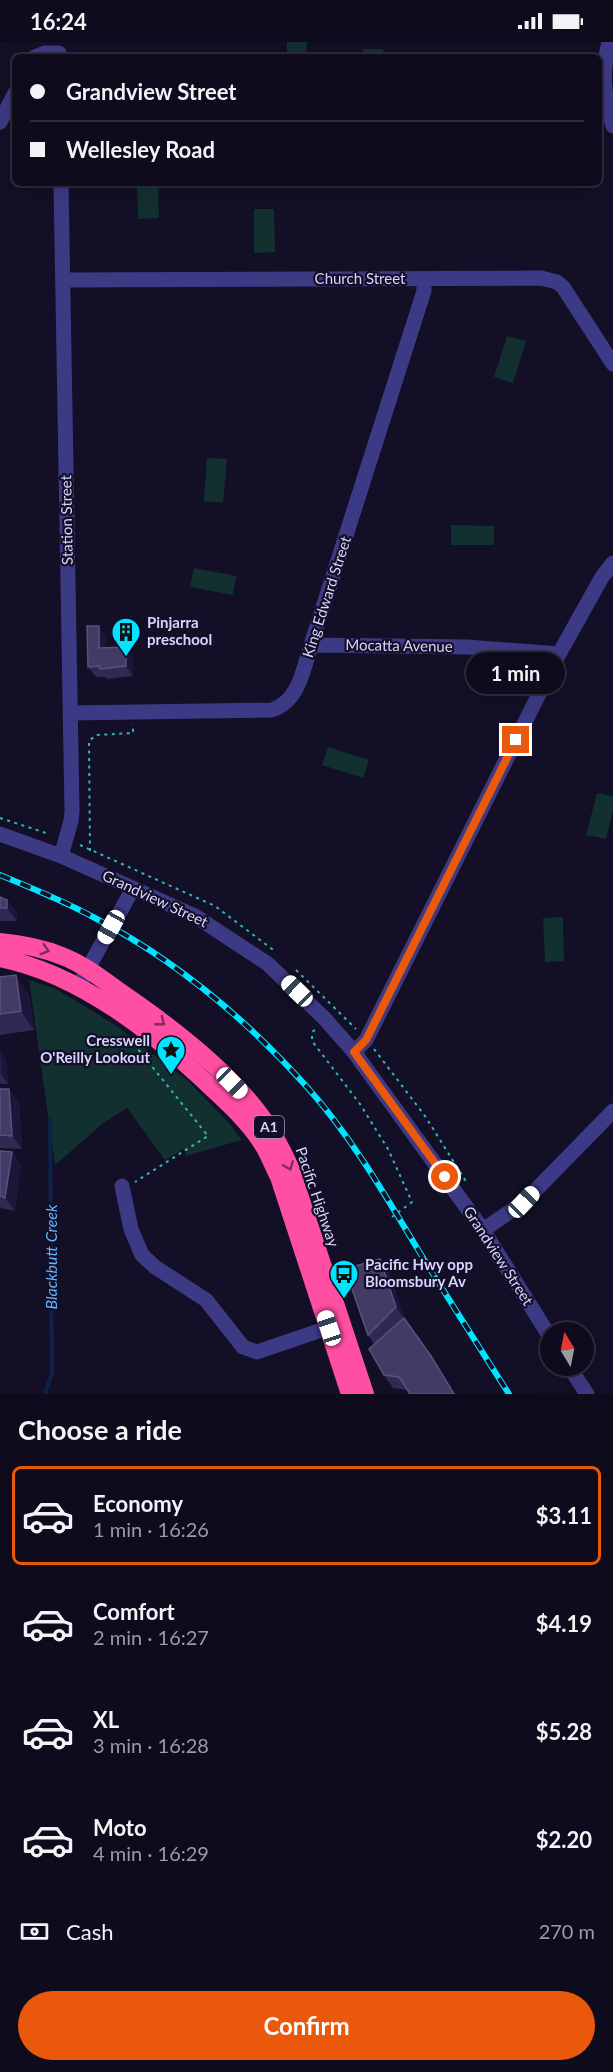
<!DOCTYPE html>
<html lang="en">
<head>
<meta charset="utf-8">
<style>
  :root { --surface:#0e0b1c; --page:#171425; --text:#f1f3f6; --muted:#9b9ba3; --line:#2e2b3b; --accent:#ea580c }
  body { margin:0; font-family:Lato,sans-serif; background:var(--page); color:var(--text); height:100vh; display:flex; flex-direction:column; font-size:22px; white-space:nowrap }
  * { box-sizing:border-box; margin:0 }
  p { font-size:20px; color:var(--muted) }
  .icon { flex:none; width:33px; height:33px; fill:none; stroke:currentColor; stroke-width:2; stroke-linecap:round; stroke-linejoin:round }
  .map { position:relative; height:1352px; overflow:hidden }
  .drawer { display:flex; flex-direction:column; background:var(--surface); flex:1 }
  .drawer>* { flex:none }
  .banner { position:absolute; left:12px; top:12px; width:590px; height:132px; border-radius:9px; box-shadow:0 6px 24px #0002,0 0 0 2px var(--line); display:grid; align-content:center; height:132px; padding:0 18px; background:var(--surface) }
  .needle { width:39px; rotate:350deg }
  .fabs { position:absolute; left:540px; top:1280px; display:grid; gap:12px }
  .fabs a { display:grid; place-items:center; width:54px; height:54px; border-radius:50%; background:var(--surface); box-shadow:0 6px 24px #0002,0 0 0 2px var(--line); font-size:30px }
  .end { position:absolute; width:27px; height:27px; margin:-14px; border:8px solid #ea580c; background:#fff; box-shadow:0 0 0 3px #fff }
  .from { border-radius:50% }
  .bubble { position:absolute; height:42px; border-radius:21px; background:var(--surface); box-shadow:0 6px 24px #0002,0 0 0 2px var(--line); font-size:20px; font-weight:700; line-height:42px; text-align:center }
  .car { position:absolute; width:18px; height:36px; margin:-18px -9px; border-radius:8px; box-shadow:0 0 4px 2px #0007; background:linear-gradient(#fff 24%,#345 0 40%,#fff 0 76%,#345 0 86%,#fff 0) }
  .banner b { display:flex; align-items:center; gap:21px; height:57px; font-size:22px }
  .banner b+b { border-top:2px solid var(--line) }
  .banner i { width:15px; height:15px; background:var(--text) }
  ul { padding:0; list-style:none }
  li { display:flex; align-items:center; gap:18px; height:99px; margin:0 12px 9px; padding:0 6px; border:3px solid transparent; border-radius:9px }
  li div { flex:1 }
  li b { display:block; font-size:22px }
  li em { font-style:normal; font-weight:700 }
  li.current { border-color:var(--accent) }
  li>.icon { width:54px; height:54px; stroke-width:1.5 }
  h2 { padding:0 18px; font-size:27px; line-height:72px }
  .pay { display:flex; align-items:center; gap:15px; height:66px; padding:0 18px; font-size:22px }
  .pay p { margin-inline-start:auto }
  .cta { display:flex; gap:12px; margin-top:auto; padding:12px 18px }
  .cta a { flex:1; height:69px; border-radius:36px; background:var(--accent); color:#fff; font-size:24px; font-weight:700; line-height:69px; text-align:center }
  .status { display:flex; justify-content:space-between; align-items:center; height:42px; padding:0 30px; background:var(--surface); direction:ltr }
  .status svg { height:16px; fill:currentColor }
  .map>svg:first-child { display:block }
  .green { fill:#12302f }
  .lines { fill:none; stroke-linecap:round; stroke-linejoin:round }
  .stream { stroke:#0c2248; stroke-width:4 }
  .path { stroke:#2fb8b0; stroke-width:2; stroke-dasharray:3 4.5; stroke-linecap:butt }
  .minor { stroke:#3d3a85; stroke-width:15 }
  .highway { stroke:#ff4fa3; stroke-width:18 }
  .rail-casing { stroke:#00e5ff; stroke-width:6 }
  .rail { stroke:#130f26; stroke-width:4; stroke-dasharray:11; stroke-linecap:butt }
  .minor-bridge { stroke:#3d3a85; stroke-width:15 }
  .wall { fill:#312854 }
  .shaded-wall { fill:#1d163a }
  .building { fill:#433a66; stroke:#5a527e; stroke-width:1.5 }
  .oneway { stroke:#7d2c5e }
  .route { stroke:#ea580c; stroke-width:8 }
  .labels { text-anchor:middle; stroke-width:4.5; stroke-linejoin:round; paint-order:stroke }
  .shield { fill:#130f26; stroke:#9e99be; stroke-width:1.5 }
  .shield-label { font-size:14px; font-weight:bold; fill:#d9d4ff }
  .street-label { font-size:15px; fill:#d9d4ff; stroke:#130f26 }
  .poi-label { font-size:15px; font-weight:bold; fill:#d9d4ff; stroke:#130f26; text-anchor:start }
  .water-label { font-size:16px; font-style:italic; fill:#62b6ff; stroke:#130f26 }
</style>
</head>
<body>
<div class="status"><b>16:24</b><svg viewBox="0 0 49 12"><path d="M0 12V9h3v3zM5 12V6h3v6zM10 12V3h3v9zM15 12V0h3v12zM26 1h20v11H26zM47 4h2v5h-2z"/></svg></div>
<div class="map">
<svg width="613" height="1352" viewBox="0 0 613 1352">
  <rect width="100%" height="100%" fill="#130f26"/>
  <path class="green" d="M287,0H307L306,15H287Z
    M363,7H383L384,15H363Z
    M137,141H158L159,176L138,177Z
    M254,167H274L275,210L254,211Z
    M507,294L526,299L513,341L494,335Z
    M207,416L227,417L223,461L204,459Z
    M451,483L494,484V503H451Z
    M194,526L236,534L233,553L190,545Z
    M328,705L369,718L363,736L322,723Z
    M597,751L613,754V767L606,797L586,793Z
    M563,875L564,919L545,920L543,876Z
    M29,938L56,947L114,982L188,1039L229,1081L242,1098L186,1114L184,1107L165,1118L127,1066L102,1082L55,1123Z"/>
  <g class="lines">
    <path class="stream" d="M45,1352L52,1331L50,1077"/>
    <path class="path" d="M0,776L46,791
      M80,803L215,864L276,910
      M90,809L89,699L96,693L133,691V682
      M296,928L356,987
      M315,988L312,990V999L360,1062L388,1107L412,1160L392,1175
      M129,996L208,1094L135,1140
      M374,1007L425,1074L467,1141"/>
    <path class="minor" d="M609,0C601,32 604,53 613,84
      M35,15L45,11H59
      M0,80L15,51
      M63,238L541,236L557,240L563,245L613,322
      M311,603L467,605L559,612
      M70,671L272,668C299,659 303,628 311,603L424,249V237
      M0,792L61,814L195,874L268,922L325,977L354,1010L483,1188L550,1295
      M61,814L71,779L72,769L61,141
      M120,870L133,846
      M78,945L102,901
      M354,1010L366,998L559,612L602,535L613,521
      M122,1144L131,1187L142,1213L155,1225L206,1258L243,1305L257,1310L339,1282
      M483,1188L524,1160L613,1069
      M568,1323L587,1352"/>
    <path class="highway" d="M0,900C21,902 42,906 62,914C83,922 102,937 120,950C170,984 228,1028 263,1077C274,1092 282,1108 290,1125L365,1352
      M0,916C81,932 155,992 213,1047C232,1065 252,1083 265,1106C270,1115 274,1125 279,1135L350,1352"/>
    <g class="rail-casing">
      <path id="rail" d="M0,833C32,846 64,859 95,876C175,918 247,978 307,1045C350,1093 384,1151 417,1206C447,1255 478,1303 509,1352"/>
    </g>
    <use href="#rail" class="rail"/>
    <path class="minor-bridge" d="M102,901L120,870"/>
  </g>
  <path class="wall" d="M106,594V605L133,615V634L107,637L105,635H96L88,625Z
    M0,855L7,858L17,871V879H0Z
    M0,935L29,952L34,988L0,993Z
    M0,1009L6,1018L8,1042H0Z
    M0,1047L19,1060L22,1107L0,1106Z
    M0,1109L12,1110L21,1123L15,1169L0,1166Z
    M389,1230L404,1276L440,1328L408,1348L393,1346L384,1333L374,1302L368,1293Z"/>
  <path class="shaded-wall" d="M99,584L106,594V616L99,606Z
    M126,605L133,615V634L126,624Z
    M7,858L17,871V879L7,866Z
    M16,933L29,952L34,988L21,969Z
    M0,1009L6,1018L8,1042L1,1032Z
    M9,1047L19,1060L22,1107L12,1094Z
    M12,1110L21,1123L15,1169L5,1156Z
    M380,1217L389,1230L405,1278L396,1265Z
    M431,1314L440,1328L456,1352H454Z"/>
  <path class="building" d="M87,584H99V606L126,605V624L100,627L99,624L88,625Z
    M0,855L7,858V866H0Z
    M16,933L21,969L0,972V935Z
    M0,1047H9L12,1094L0,1093Z
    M0,1109L12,1110L5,1156L0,1154Z
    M380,1217L396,1265L368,1293L345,1227Z
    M404,1276L431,1314L454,1352H410L399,1335L384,1333L369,1307Z"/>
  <defs><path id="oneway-chevron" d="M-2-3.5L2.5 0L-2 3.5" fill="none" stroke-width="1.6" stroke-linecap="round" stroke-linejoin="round" transform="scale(1.5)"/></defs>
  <g class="oneway">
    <use href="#oneway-chevron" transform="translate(45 908) rotate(17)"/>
    <use href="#oneway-chevron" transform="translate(161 980) rotate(38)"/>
    <use href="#oneway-chevron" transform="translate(289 1124) rotate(68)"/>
  </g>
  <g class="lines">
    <path class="route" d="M445,1135L354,1010L366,998L516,698"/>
  </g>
  <defs>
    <g id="building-pin" transform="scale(1.5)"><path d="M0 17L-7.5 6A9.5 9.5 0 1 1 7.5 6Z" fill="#00e5ff" stroke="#130f26"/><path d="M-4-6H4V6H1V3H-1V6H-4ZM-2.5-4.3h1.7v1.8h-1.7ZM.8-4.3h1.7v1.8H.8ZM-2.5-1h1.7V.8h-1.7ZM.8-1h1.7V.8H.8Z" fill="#111"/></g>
    <g id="sight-pin" transform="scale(1.5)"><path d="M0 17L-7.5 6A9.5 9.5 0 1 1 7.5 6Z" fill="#00e5ff" stroke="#130f26"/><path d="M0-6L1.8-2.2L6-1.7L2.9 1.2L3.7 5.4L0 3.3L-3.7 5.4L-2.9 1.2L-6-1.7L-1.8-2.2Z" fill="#111"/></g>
    <g id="bus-pin" transform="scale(1.5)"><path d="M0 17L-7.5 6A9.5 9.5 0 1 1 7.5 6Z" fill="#00e5ff" stroke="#130f26"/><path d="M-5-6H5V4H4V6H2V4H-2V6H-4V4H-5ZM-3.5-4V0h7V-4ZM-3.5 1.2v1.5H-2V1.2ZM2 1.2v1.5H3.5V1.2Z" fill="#111"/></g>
  </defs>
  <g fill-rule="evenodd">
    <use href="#building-pin" x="126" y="590"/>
    <use href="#sight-pin" x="171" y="1008"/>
    <use href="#bus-pin" x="344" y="1232"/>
  </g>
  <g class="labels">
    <rect class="shield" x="254" y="1074" width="30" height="22" rx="4.5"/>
    <g class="shield-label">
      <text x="269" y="1090">A1</text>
    </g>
    <g class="street-label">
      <text x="360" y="242">Church Street</text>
      <text transform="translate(67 478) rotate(-91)" y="5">Station Street</text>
      <text transform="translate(327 555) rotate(-72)" y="5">King Edward Street</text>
      <text transform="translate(399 604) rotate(1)" y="5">Mocatta Avenue</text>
      <text transform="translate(155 857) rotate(25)" y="5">Grandview Street</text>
      <text transform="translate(317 1155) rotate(71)" y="5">Pacific Highway</text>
      <text transform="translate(498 1214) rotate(57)" y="5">Grandview Street</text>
    </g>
    <g class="poi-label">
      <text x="147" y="586">Pinjarra<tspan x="147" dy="17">preschool</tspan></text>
      <text x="150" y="1004" text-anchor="end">Cresswell<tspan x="150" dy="17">O'Reilly Lookout</tspan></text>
      <text x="365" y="1228">Pacific Hwy opp<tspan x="365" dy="17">Bloomsbury Av</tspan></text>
    </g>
    <g class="water-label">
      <text transform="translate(51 1215) rotate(-90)" y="6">Blackbutt Creek</text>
    </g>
  </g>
</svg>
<div class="fabs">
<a><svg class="needle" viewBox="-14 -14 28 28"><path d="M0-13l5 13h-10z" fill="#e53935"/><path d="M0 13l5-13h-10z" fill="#9b9ba3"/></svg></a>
</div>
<i class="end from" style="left:445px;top:1135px"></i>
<i class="end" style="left:516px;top:698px"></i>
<div class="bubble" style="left:466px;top:610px;width:99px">1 min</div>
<i class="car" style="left:111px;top:885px;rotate:209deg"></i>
<i class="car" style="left:297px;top:949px;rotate:314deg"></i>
<i class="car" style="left:232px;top:1041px;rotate:135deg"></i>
<i class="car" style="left:524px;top:1160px;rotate:44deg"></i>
<i class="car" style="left:329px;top:1286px;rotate:342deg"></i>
<div class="banner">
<b><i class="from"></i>Grandview Street</b>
<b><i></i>Wellesley Road</b>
</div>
</div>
<section class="drawer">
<h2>Choose a ride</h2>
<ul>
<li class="current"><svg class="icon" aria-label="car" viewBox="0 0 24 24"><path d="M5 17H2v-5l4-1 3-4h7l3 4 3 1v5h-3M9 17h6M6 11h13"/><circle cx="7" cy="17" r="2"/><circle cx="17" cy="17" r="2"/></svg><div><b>Economy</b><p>1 min · 16:26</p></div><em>$3.11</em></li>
<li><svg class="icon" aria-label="car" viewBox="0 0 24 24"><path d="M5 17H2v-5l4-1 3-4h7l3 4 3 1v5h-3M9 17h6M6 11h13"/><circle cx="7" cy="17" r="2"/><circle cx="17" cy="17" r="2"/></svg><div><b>Comfort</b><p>2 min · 16:27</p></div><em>$4.19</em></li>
<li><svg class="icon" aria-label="car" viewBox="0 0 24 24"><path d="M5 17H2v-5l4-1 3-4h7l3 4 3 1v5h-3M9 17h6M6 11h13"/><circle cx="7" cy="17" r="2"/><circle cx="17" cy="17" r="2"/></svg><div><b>XL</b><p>3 min · 16:28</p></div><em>$5.28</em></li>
<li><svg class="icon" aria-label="car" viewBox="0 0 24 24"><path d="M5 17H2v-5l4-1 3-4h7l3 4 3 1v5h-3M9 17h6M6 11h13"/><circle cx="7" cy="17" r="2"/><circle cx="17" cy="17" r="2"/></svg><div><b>Moto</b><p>4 min · 16:29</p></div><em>$2.20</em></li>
</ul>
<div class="pay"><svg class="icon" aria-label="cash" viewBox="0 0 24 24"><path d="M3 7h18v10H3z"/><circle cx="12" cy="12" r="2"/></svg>Cash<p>270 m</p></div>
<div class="cta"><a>Confirm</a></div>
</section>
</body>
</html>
